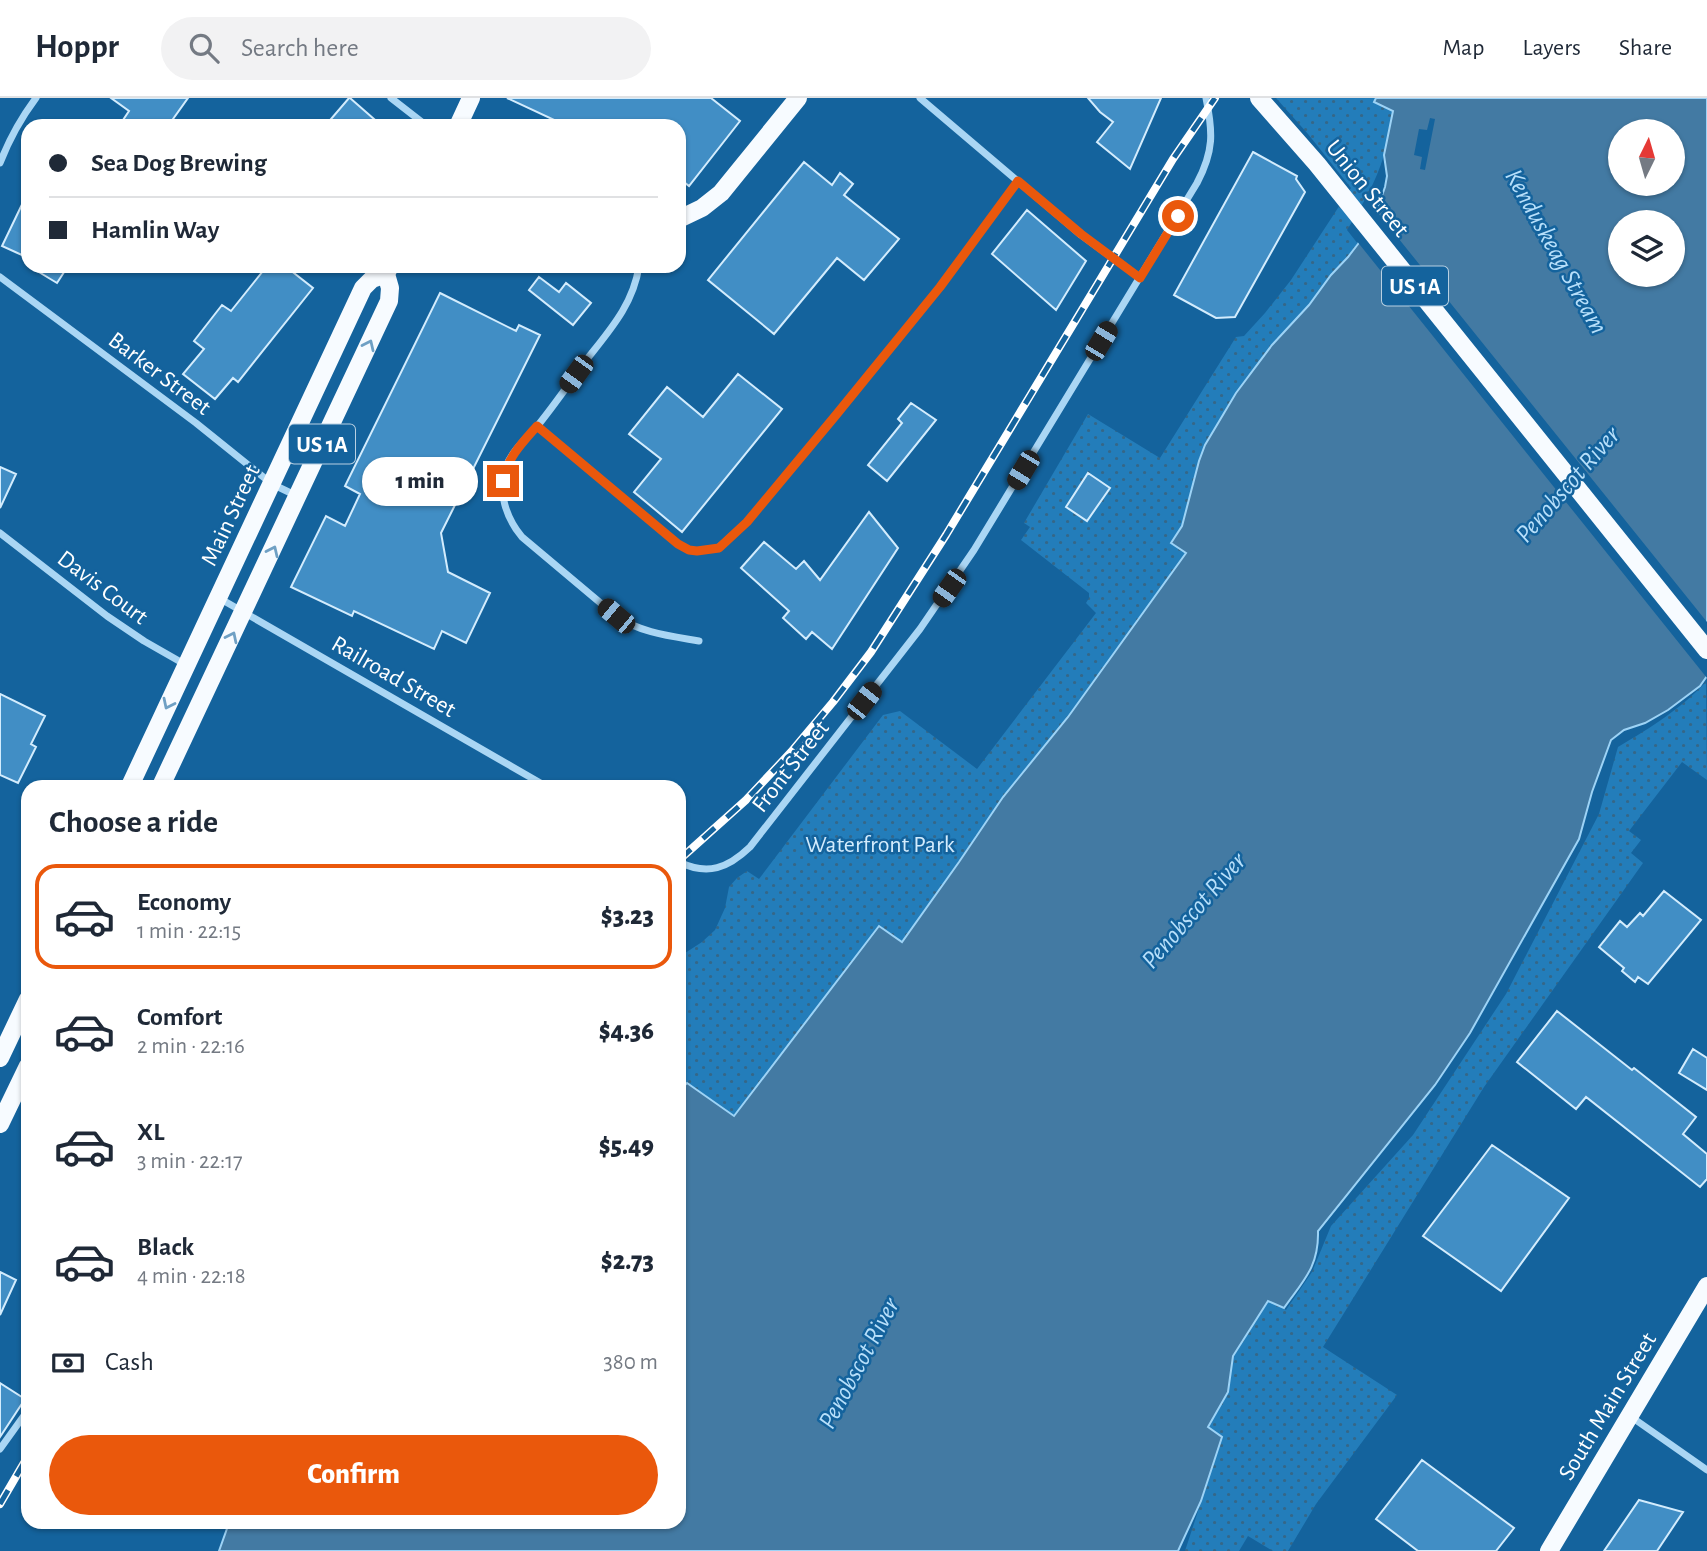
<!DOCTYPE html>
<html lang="en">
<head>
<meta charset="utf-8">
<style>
  :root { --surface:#fff; --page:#f2f2f3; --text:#1f2937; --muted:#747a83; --line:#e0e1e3; --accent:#ea580c }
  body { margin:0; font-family:"Alegreya Sans",sans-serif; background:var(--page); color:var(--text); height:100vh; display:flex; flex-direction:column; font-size:26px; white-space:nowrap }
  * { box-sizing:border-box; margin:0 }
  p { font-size:23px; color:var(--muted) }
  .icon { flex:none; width:38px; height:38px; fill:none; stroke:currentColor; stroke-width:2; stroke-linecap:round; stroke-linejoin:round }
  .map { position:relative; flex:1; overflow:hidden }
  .panel { position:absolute; left:21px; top:682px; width:665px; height:749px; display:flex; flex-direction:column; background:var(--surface); border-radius:21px; box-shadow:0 2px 5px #0004 }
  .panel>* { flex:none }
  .banner { position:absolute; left:21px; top:21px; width:665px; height:154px; border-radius:21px; box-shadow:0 2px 5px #0004; display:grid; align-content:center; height:154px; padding:0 28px; background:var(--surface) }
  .needle { width:46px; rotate:5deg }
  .tools { position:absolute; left:1608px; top:21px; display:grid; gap:14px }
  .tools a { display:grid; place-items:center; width:77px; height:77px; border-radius:50%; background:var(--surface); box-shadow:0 2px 5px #0004; font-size:35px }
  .end { position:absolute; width:32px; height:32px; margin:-16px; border:9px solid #ea580c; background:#fff; box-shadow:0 0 0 4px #fff }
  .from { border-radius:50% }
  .bubble { position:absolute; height:49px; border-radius:24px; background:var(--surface); box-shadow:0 2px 5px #0004; font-size:23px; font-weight:800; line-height:49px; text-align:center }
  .car { position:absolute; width:21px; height:42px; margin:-21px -10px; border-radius:9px; box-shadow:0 0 5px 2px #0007; background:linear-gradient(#222 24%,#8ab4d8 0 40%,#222 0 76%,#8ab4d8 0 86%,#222 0) }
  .banner b { display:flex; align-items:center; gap:24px; height:66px; font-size:26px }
  .banner b+b { border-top:2px solid var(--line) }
  .banner i { width:18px; height:18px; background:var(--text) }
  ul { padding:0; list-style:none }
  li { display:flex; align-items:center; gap:21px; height:105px; margin:0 14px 10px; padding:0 14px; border:4px solid transparent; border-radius:21px }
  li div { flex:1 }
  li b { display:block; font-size:26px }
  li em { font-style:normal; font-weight:800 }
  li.active { border-color:var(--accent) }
  li>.icon { width:63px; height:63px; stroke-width:1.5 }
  h2 { padding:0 28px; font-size:32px; line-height:84px }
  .pay { display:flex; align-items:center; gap:18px; height:77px; padding:0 28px; font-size:26px }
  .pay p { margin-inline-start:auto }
  .cta { display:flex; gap:14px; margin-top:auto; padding:14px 28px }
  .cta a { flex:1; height:80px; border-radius:42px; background:var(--accent); color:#fff; font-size:28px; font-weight:800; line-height:80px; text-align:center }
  header { display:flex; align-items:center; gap:42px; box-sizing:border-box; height:98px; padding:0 35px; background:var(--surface); border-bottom:2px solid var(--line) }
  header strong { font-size:33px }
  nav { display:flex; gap:38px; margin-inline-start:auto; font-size:24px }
  .search { width:490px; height:63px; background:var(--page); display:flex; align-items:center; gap:18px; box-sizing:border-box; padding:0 24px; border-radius:38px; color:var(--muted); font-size:26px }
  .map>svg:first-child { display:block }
  .green { fill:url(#green-dots) }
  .water { fill:#437aa3; stroke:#9dd3f6; stroke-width:2; fill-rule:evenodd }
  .pier { fill:#14639d }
  .building { fill:#418ec5; stroke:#d3ecfd; stroke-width:2 }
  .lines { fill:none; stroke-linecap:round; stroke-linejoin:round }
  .street { stroke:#aad6f4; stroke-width:7 }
  .primary { stroke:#f7fbff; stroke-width:18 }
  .rail-casing { stroke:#fff; stroke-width:8 }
  .rail { stroke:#14639d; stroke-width:5; stroke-dasharray:16; stroke-linecap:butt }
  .oneway { stroke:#6fa0c4 }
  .route { stroke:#ea580c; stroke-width:9 }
  .labels { text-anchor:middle; stroke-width:5; stroke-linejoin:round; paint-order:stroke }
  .shield { fill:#14639d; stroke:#b8d0e2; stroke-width:2 }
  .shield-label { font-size:23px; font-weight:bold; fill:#fff }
  .street-label { font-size:24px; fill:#fff; stroke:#14639d }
  .park-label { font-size:24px; fill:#d3ecfd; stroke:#14639d }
  .water-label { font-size:26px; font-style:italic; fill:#b7dffa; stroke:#14639d }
</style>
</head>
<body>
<header>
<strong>Hoppr</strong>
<div class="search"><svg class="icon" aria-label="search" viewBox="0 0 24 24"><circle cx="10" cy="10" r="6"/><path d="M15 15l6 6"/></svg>Search here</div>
<nav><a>Map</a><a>Layers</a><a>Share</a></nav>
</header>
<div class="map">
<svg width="1707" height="1453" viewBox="0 0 1707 1453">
  <defs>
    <pattern id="green-dots" width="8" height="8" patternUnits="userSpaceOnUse" patternTransform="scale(1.75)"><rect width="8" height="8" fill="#237dba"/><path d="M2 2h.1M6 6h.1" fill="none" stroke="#356788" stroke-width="1.8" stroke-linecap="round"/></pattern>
  </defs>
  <rect width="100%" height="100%" fill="#14639d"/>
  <path class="green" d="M1276,0H1376L1374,4L1393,13C1390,27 1387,42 1384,57C1376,84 1362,108 1347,132L1358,146L1331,177L1309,207L1272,247L1236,295L1205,347L1199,363L1182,428L1172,445L1186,455L1068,619L1003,699L959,764L901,845L879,829L734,1019L687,985L679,993V859L702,844L715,832L725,810L729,789L737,780L747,773L759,781L883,617L900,613L977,671L1096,515L1086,505L1089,500V495L1021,442L1030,429L1024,425L1088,316L1160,360L1236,239L1244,238L1265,215L1291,182L1351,90L1308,36Z
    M1706,584L1707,682L1682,664L1629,733L1641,742L1631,755L1643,765L1484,989L1323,1249L1397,1297L1316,1406L1288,1453H1273L1248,1438L1239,1453H1185L1222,1340L1208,1329L1228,1294L1233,1258L1268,1202L1286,1212L1312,1174L1331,1128L1413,1037L1506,896L1599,716L1618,649C1652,629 1679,612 1706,584Z"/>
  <path class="water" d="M1376,0H1707V578L1700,588L1668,612L1645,625L1624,632L1611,642L1592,694L1579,741L1470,935L1435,987L1318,1133C1319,1169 1303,1183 1284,1210L1268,1203L1233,1258L1228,1294L1208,1329L1222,1339L1201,1403L1178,1453H219L229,1425L679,1424V993L687,985L734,1018L879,828L902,844L959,764L1003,699L1068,619L1186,455L1171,445L1182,428L1199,363L1205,347L1236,295L1272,247L1309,207L1331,177L1348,159L1358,146L1375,117L1385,89L1387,78L1384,57L1393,13L1374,4ZM1620,33H1673V86H1620ZM1620,124H1673V177H1620Z"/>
  <path class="pier" d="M1430,20L1435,21L1425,72L1420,71L1422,59L1414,57L1419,31L1427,32Z
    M1374,110L1707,524V580L1356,142Z"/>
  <path class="building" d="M111,0H188L168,28H119L129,13Z
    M349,0H350L382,28H325Z
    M507,0H711L740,23L689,88L679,80V28H567Z
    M1088,0H1161L1130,71L1097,44L1113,24L1100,14Z
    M1253,54L1297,78L1296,81L1305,94L1235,219L1216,220L1174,197Z
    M804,64L832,87L840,75L853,86L844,97L899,141L864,182L837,160L774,236L708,182Z
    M28,94V149L24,158L2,148Z
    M1027,112L1086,163L1056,212L992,156Z
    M29,168H68L57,185Z
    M267,168H285L313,190L238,284L233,280L215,301L183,276L204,251L194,243L222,207L231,213Z
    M539,179L559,194L566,185L591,205L573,227L529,192Z
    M440,195L516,233L519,227L540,237L441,435L448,474L490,495L466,545L442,533L434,551L354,513L352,518L291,489L326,418L345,428L360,396L345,388Z
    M738,276L782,311L682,434L634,394L661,361L629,336L667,289L703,319Z
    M911,305L936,322L887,383L868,367L902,325L898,321Z
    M0,369L16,376L0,410Z
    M1088,375L1110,390L1087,423L1066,409Z
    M869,414L898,450L832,551L812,534L806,541L783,520L789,513L741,470L764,444L796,471L804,463L820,482Z
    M0,596L45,618L31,646L36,649L18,685L0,677Z
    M1664,793L1701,822L1648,886L1638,879L1635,884L1622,873L1624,870L1599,849L1620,823L1627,829L1640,815L1643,818Z
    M1557,913L1632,972L1634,970L1696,1019L1683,1036L1707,1056V1081L1700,1089L1586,999L1576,1011L1517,964Z
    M1693,951L1707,960V992L1679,975Z
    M1492,1047L1569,1100L1501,1193L1423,1138Z
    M0,1174L16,1182L0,1217Z
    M0,1285L25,1301L0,1339Z
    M1422,1362L1514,1430L1496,1453H1418L1376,1421Z
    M1639,1402L1683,1414L1657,1453H1604Z"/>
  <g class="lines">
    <path class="street" d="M391,0L427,28
      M920,0L1081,137L1140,180
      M0,65C9,42 21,20 36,0
      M639,168C633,208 608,234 584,265C569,286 555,306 539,326C528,339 512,352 506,369C497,393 506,420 522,439L616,518C641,535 670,538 699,543
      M0,179L196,325L272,386L297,398
      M537,328L678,446L689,452L697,453L718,450L747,424L836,317L940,189L1018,83
      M0,435L107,518L144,543L186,567
      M219,500L549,690
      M679,764C708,778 728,770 750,749L920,531L974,452L1197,85C1214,53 1213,34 1206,0
      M1630,1318L1707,1372
      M0,1351L28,1312"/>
    <path class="primary" d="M1259,0L1317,66L1707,552
      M458,28L471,0
      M679,121L702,110L721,95L798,0
      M129,690L363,190L372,181L386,176
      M160,690L389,203L390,190L386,176L390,168
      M0,960L28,901
      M0,1026L28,968
      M1549,1453L1707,1188"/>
    <g class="rail-casing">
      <path id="rail" d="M679,762L746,702L791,654L833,604L871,554L946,437L1173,61L1215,0
        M0,1406L28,1358"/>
    </g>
    <use href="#rail" class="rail"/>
  </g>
  <defs><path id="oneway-chevron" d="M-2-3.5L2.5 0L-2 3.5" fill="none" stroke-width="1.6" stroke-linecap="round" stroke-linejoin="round" transform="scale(1.75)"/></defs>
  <g class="oneway">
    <use href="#oneway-chevron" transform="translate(369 247) rotate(-65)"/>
    <use href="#oneway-chevron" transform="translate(273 453) rotate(-65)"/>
    <use href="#oneway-chevron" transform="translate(232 539) rotate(-64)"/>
    <use href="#oneway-chevron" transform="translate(168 606) rotate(116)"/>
  </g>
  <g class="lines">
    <path class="route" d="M503,383C507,360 522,345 537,328L678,446L689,452L697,453L719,450L747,424L836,317L940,189L1018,83L1081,136L1140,180L1178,118"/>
  </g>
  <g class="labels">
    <g class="shield">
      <rect x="1382" y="168.5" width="66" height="39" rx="5"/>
      <rect x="289" y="326.5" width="66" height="39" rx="5"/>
    </g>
    <g class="shield-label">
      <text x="1415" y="196">US 1A</text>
      <text x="322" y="354">US 1A</text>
    </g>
    <g class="street-label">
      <text transform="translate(1368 90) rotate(51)" y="8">Union Street</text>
      <text transform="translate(160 275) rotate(37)" y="8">Barker Street</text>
      <text transform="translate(230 417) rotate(-65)" y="8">Main Street</text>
      <text transform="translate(103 489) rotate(37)" y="8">Davis Court</text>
      <text transform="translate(394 578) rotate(30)" y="8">Railroad Street</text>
      <text transform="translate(790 668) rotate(-52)" y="8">Front Street</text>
      <text transform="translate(1607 1308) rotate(-59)" y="8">South Main Street</text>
    </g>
    <g class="park-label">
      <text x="880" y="754">Waterfront Park</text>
    </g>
    <g class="water-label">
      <text transform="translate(1557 153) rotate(61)" y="9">Kenduskeag Stream</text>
      <text transform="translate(1567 386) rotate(-49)" y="9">Penobscot River</text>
      <text transform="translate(1193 812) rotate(-49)" y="9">Penobscot River</text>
      <text transform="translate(858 1265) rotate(-62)" y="9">Penobscot River</text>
    </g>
  </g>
</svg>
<div class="tools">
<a><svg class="needle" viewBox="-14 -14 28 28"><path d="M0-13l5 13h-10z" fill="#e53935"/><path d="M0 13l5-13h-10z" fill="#747a83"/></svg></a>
<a><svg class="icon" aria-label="layers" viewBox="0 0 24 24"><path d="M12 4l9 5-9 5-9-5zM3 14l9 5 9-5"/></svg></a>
</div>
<i class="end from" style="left:1178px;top:118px"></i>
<i class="end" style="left:503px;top:383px"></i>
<div class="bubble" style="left:362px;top:359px;width:116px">1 min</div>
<i class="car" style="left:1101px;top:243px;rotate:31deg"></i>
<i class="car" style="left:576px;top:276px;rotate:216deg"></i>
<i class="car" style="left:1023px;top:372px;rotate:211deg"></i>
<i class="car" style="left:949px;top:490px;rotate:215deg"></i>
<i class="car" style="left:616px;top:518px;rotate:310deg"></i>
<i class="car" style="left:864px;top:603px;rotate:38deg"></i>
<div class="banner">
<b><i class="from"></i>Sea Dog Brewing</b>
<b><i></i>Hamlin Way</b>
</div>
<section class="panel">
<h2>Choose a ride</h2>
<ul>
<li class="active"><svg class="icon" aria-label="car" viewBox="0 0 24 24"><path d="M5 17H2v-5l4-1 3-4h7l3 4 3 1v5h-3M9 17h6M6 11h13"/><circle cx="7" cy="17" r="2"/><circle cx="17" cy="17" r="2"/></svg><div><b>Economy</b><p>1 min · 22:15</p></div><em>$3.23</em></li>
<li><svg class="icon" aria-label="car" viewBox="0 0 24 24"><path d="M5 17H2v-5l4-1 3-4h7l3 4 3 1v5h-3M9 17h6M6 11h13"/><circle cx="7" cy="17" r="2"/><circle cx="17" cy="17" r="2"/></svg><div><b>Comfort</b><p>2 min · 22:16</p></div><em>$4.36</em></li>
<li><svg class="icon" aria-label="car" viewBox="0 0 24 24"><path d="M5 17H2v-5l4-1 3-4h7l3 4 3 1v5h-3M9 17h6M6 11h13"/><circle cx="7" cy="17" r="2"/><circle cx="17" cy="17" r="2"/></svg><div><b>XL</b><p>3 min · 22:17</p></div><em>$5.49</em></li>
<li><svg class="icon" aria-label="car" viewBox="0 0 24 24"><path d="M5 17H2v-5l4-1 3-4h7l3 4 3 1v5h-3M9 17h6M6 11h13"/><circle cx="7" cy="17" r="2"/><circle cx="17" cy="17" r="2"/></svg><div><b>Black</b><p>4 min · 22:18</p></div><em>$2.73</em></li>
</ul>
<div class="pay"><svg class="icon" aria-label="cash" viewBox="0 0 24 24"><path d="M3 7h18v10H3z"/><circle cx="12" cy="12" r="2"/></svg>Cash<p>380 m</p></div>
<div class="cta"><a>Confirm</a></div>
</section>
</div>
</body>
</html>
